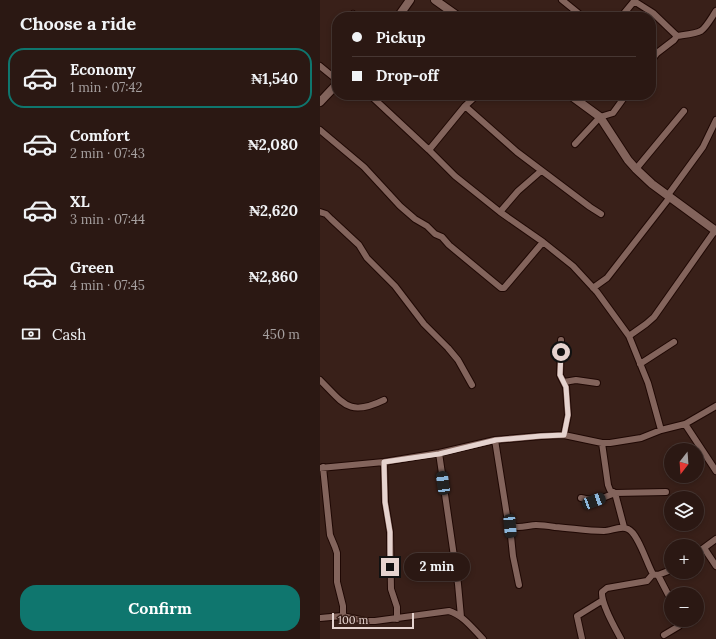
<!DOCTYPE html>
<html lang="en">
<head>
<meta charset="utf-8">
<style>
  :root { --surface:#2b1813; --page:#33211c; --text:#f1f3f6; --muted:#a6a0a0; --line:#473733; --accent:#0f766e }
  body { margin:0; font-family:Lora,serif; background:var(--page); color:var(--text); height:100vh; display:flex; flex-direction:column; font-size:15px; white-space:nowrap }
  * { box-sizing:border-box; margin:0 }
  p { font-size:13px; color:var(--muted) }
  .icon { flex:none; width:22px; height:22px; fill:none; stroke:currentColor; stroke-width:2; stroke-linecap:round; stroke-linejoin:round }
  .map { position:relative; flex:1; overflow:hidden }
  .details { display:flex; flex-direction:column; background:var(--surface); width:320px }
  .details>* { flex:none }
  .banner { position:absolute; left:12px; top:12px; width:324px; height:88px; border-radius:16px; box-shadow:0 2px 6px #0003,0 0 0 1px var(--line); display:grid; align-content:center; height:88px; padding:0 20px; background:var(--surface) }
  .needle { width:26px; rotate:197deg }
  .controls { position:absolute; left:344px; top:443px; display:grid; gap:8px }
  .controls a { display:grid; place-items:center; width:40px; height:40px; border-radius:50%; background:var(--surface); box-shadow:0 2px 6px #0003,0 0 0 1px var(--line); font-size:20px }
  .scale { position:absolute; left:12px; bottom:10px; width:82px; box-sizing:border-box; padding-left:4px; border:2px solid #e5d3cf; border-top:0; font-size:11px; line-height:14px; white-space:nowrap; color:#e5d3cf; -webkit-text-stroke:3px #392019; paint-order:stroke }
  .end { position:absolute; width:18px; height:18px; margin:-9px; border:5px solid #e5d3cf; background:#111; box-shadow:0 0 0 2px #111 }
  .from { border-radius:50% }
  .bubble { position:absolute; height:28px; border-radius:14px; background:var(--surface); box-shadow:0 2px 6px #0003,0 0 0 1px var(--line); font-size:13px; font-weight:700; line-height:28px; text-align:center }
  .car { position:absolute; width:12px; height:24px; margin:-12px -6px; border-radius:5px; box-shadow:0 0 3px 1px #0007; background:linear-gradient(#222 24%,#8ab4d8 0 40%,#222 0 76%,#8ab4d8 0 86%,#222 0) }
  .banner b { display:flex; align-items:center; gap:14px; height:38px; font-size:15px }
  .banner b+b { border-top:1px solid var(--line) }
  .banner i { width:10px; height:10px; background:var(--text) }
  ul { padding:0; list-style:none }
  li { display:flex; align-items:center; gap:12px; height:60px; margin:0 8px 6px; padding:0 12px; border:2px solid transparent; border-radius:16px }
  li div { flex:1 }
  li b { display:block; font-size:15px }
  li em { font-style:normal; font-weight:700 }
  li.selected { border-color:var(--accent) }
  li>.icon { width:36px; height:36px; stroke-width:1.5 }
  h2 { padding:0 20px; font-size:18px; line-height:48px }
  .pay { display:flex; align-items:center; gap:10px; height:44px; padding:0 20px; font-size:15px }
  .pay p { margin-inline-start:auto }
  .action { display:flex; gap:8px; margin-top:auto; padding:8px 20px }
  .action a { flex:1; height:46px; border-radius:16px; background:var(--accent); color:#fff; font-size:16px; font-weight:700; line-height:46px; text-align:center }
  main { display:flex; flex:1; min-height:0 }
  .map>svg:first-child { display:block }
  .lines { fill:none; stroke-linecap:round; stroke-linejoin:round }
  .minor-casing { stroke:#1f0804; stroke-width:8 }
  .tertiary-casing { stroke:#1f0804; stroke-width:10 }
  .minor { stroke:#83645c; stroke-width:6 }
  .tertiary { stroke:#83645c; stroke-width:8 }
  .route { stroke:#e5d3cf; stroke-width:5 }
</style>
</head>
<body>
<main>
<section class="details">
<h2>Choose a ride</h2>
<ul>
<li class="selected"><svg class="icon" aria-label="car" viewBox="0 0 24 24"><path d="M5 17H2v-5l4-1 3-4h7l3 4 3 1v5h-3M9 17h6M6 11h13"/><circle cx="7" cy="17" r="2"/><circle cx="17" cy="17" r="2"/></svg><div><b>Economy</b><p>1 min · 07:42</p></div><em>₦1,540</em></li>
<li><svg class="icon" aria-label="car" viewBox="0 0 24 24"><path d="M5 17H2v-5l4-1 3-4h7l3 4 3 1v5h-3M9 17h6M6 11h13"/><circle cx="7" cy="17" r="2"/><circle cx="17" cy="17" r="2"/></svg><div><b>Comfort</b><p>2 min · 07:43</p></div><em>₦2,080</em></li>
<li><svg class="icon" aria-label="car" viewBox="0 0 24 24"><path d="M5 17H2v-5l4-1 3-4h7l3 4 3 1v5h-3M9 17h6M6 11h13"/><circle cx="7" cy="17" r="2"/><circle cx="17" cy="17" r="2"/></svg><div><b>XL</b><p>3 min · 07:44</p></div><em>₦2,620</em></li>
<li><svg class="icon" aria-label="car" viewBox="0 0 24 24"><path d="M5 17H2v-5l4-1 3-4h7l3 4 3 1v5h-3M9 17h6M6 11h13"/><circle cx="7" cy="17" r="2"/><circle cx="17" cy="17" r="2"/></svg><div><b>Green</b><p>4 min · 07:45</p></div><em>₦2,860</em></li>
</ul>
<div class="pay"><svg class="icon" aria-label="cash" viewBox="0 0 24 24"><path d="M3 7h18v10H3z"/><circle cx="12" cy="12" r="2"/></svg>Cash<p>450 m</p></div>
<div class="action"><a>Confirm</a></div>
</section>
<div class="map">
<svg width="396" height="639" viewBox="0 0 396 639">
  <rect width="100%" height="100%" fill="#392019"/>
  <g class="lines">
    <g class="minor-casing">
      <path id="minor" d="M242,0L263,17
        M314,1L333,13L357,36L354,40L337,53L331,61
        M33,14L36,17
        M301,17L315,0
        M357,36C385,32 381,34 396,11
        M0,66L17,80
        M50,95L109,150L135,176L180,212L223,242L253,266L277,292L309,336L328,383L341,430
        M145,106L197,152L270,207L281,214
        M0,130L44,167L80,206L95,219L107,226L115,234L122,237L129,245L181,288H184L223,242
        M255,144L280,117L293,113L306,95
        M109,150L145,106L157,95
        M316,169L364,111
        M348,195L383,147L396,120
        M0,212L6,214L11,219L39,245L47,258L75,286L104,324L128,348L138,360L152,385
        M180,212L198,191L221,171
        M273,288L287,278L350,197
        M309,336L326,324L334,317L396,229
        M241,340L240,375L246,387L248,415L244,435
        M320,364L354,342
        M0,380C24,404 29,417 64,400
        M244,382L256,380L277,383
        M365,424L396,471
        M175,440L188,522C194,531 207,525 216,525C222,525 229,526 235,527C251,528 267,531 284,531C291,531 302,525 308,529C318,533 327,564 333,574L338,575L351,570
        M282,443L288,485L290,490L295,493L304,527
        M119,453L138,584L141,617
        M64,462L65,502L70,532L71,589L77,607V619
        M3,467L10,535L15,547L17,553V582L23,606V616H22
        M0,468L64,462L119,453L175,440L221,436L244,435L282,443H290L321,438L341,430L365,424L396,406
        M261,498L275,501L295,493L346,492
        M190,526L193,556L199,585
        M384,548L396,566
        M377,553L396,539
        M338,575L351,600
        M0,618L22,616L45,621H55L129,611C143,615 153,629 163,639
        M344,635L359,626L361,620
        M262,639L257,616L283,600
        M301,639C295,628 281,604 282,592L287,588L327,581L333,574"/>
    </g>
    <g class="tertiary-casing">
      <path id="tertiary" d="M115,0L139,17
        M78,17L90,0
        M250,95L280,117L308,160L316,169L332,184L396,231
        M0,102L17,84"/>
    </g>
    <use href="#minor" class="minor"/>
    <use href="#tertiary" class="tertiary"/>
  </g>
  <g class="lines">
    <path class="route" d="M70,567V532L65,502L64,462L119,454L176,440L221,436L244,435L248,415L246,387L240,375L241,352"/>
  </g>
</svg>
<div class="controls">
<a><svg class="needle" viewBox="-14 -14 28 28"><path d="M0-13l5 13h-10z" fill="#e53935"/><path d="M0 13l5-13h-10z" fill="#a6a0a0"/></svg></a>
<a><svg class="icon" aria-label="layers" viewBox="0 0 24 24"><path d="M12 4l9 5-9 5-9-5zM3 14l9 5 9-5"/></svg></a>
<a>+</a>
<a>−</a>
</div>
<div class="scale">100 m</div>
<i class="end from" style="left:241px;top:352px"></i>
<i class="end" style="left:70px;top:567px"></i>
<div class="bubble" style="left:84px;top:553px;width:66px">2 min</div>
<i class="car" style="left:123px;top:483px;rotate:352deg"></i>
<i class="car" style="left:274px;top:501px;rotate:70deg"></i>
<i class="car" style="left:190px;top:526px;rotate:175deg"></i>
<div class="banner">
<b><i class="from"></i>Pickup</b>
<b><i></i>Drop-off</b>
</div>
</div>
</main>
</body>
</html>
